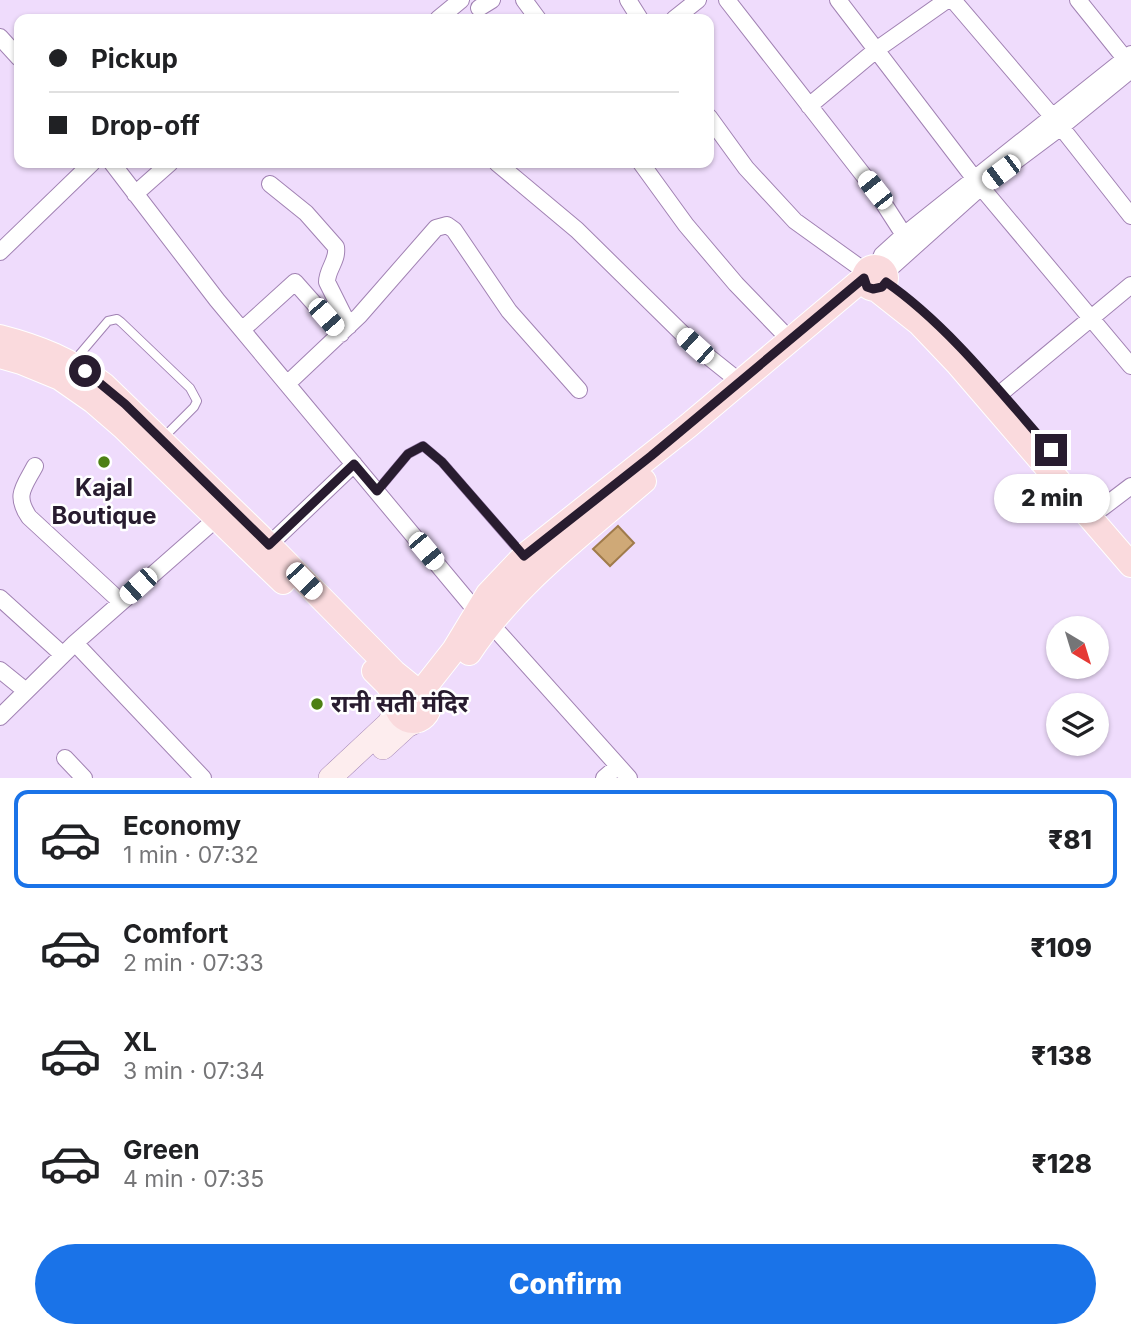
<!DOCTYPE html>
<html lang="en">
<head>
<meta charset="utf-8">
<style>
  :root { --surface:#fff; --page:#f6f6f6; --text:#202124; --muted:#757577; --line:#e0e0e0; --accent:#1a73e8 }
  body { margin:0; font-family:Inter,"Noto Sans Devanagari",sans-serif; background:var(--page); color:var(--text); height:100vh; display:flex; flex-direction:column; font-size:26px; white-space:nowrap }
  * { box-sizing:border-box; margin:0 }
  p { font-size:23px; color:var(--muted) }
  .icon { flex:none; width:38px; height:38px; fill:none; stroke:currentColor; stroke-width:2; stroke-linecap:round; stroke-linejoin:round }
  .map { position:relative; height:778px; overflow:hidden }
  .drawer { display:flex; flex-direction:column; background:var(--surface); flex:1 }
  .drawer>* { flex:none }
  .guide { position:absolute; left:14px; top:14px; width:700px; height:154px; border-radius:14px; box-shadow:0 2px 5px #0004; display:grid; align-content:center; height:154px; padding:0 35px; background:var(--surface) }
  .needle { width:46px; rotate:142deg }
  .fabs { position:absolute; left:1046px; top:616px; display:grid; gap:14px }
  .fabs a { display:grid; place-items:center; width:63px; height:63px; border-radius:50%; background:var(--surface); box-shadow:0 2px 5px #0004; font-size:35px }
  .end { position:absolute; width:32px; height:32px; margin:-16px; border:9px solid #281c2f; background:#fff; box-shadow:0 0 0 4px #fff }
  .from { border-radius:50% }
  .bubble { position:absolute; height:49px; border-radius:24px; background:var(--surface); box-shadow:0 2px 5px #0004; font-size:23px; font-weight:800; line-height:49px; text-align:center }
  .car { position:absolute; width:21px; height:42px; margin:-21px -10px; border-radius:9px; box-shadow:0 0 5px 2px #0007; background:linear-gradient(#fff 24%,#345 0 40%,#fff 0 76%,#345 0 86%,#fff 0) }
  .guide b { display:flex; align-items:center; gap:24px; height:66px; font-size:26px }
  .guide b+b { border-top:2px solid var(--line) }
  .guide i { width:18px; height:18px; background:var(--text) }
  ul { padding:12px 0 0; list-style:none }
  li { display:flex; align-items:center; gap:21px; height:98px; margin:0 14px 10px; padding:0 21px; border:4px solid transparent; border-radius:14px }
  li div { flex:1 }
  li b { display:block; font-size:26px }
  li em { font-style:normal; font-weight:800 }
  li.selected { border-color:var(--accent) }
  li>.icon { width:63px; height:63px; stroke-width:1.5 }
  .action { display:flex; gap:14px; margin-top:auto; padding:14px 35px }
  .action a { flex:1; height:80px; border-radius:42px; background:var(--accent); color:#fff; font-size:28px; font-weight:800; line-height:80px; text-align:center }
  .map>svg:first-child { display:block }
  .building { fill:#cfa977; stroke:#a07b4b; stroke-width:2 }
  .lines { fill:none; stroke-linecap:round; stroke-linejoin:round }
  .lane-casing { stroke:#a182b3; stroke-width:10 }
  .street-casing { stroke:#a182b3; stroke-width:18 }
  .secondary-casing { stroke:#a182b3; stroke-width:24 }
  .primary-casing { stroke:#fff; stroke-width:26 }
  .lane { stroke:#fff; stroke-width:8 }
  .street { stroke:#fff; stroke-width:16 }
  .secondary { stroke:#fdedee; stroke-width:23 }
  .primary { stroke:#fadadd; stroke-width:24 }
  .route { stroke:#281c2f; stroke-width:9 }
  .poi-dot { fill:#4d8014; stroke:#fff; stroke-width:2.5 }
  .labels { text-anchor:middle; stroke-width:5; stroke-linejoin:round; paint-order:stroke }
  .poi-label { font-size:24px; font-weight:bold; fill:#281c2f; stroke:#fff }
</style>
</head>
<body>
<div class="map">
<svg width="1131" height="778" viewBox="0 0 1131 778">
  <rect width="100%" height="100%" fill="#efdcfc"/>
  <path class="building" d="M618,526L634,543L610,566L593,549Z"/>
  <g class="lines">
    <g class="lane-casing">
      <path id="lane" d="M74,361L108,321L117,319L121,322L190,388L197,401L194,407L163,438
        M377,491L408,454L423,446L442,462L522,554"/>
    </g>
    <g class="street-casing">
      <path id="street" d="M524,0L538,19
        M628,0L640,19
        M727,0L875,190L904,235
        M838,0L974,178
        M953,0L1052,116
        M1078,0L1131,66
        M479,8L492,0
        M438,19L461,0
        M674,19L698,0
        M0,37L19,58
        M809,106L876,50L947,0
        M709,117L746,168L795,221L866,272
        M1061,127L1131,216
        M112,163L217,300L477,612L490,623L629,778
        M497,163L577,230L695,346L740,382
        M641,163L686,225L736,284L791,341
        M270,184L306,213L336,247C338,261 327,269 327,282L349,326
        M981,187L1131,366
        M135,194L170,163
        M0,252L92,163
        M877,267L882,255L904,235L1131,54
        M885,273L981,187L1061,127L1131,70
        M242,330L295,282L341,334
        M287,384L359,316L436,228L447,225L454,230L509,311L579,390
        M1001,393L1131,285
        M35,466C24,487 14,495 29,517L121,602
        M1102,508L1131,486
        M269,545L354,464
        M0,598L63,655
        M75,643L203,778
        M0,670L26,691
        M0,717L75,643L216,519
        M65,758L84,778
        M604,778L618,766"/>
    </g>
    <g class="secondary-casing">
      <path id="secondary" d="M383,748L407,726L419,720
        M330,778L389,723L397,707"/>
    </g>
    <g class="primary-casing">
      <path id="primary" d="M864 278a11 11 0 1 1 22 0a11 11 0 1 1-22 0Z
        M876,289L919,323L957,363L1131,565
        M0,337C39,347 71,360 104,385L269,545L394,672L415,689
        M0,356L21,362L60,378L93,401L123,427L283,582
        M469,653C515,584 581,535 644,481
        M374,671L387,684L398,700
        M397 705a16 16 0 1 1 32 0a16 16 0 1 1-32 0Z
        M421,692L454,650L488,594L524,556L688,426L864,278"/>
    </g>
    <use href="#lane" class="lane"/>
    <use href="#street" class="street"/>
    <use href="#secondary" class="secondary"/>
    <use href="#primary" class="primary"/>
  </g>
  <g class="lines">
    <path class="route" d="M85,371L125,404L269,545L354,464L377,491L408,454L423,446L442,462L524,556L651,456L864,278L867,287L873,289L882,287L886,282C947,324 1002,394 1051,450"/>
  </g>
  <g class="poi-dot">
    <circle cx="104" cy="462" r="7"/>
    <circle cx="317" cy="704" r="7"/>
  </g>
  <g class="labels">
    <g class="poi-label">
      <text x="104" y="496">Kajal<tspan x="104" dy="28">Boutique</tspan></text>
      <text x="331" y="712" text-anchor="start">रानी सती मंदिर</text>
    </g>
  </g>
</svg>
<div class="fabs">
<a><svg class="needle" viewBox="-14 -14 28 28"><path d="M0-13l5 13h-10z" fill="#e53935"/><path d="M0 13l5-13h-10z" fill="#757577"/></svg></a>
<a><svg class="icon" aria-label="layers" viewBox="0 0 24 24"><path d="M12 4l9 5-9 5-9-5zM3 14l9 5 9-5"/></svg></a>
</div>
<i class="end from" style="left:85px;top:371px"></i>
<i class="end" style="left:1051px;top:450px"></i>
<div class="bubble" style="left:994px;top:474px;width:116px">2 min</div>
<i class="car" style="left:1001px;top:172px;rotate:233deg"></i>
<i class="car" style="left:875px;top:190px;rotate:322deg"></i>
<i class="car" style="left:326px;top:317px;rotate:139deg"></i>
<i class="car" style="left:695px;top:346px;rotate:312deg"></i>
<i class="car" style="left:426px;top:551px;rotate:140deg"></i>
<i class="car" style="left:304px;top:581px;rotate:136deg"></i>
<i class="car" style="left:138px;top:586px;rotate:228deg"></i>
<div class="guide">
<b><i class="from"></i>Pickup</b>
<b><i></i>Drop-off</b>
</div>
</div>
<section class="drawer">
<ul>
<li class="selected"><svg class="icon" aria-label="car" viewBox="0 0 24 24"><path d="M5 17H2v-5l4-1 3-4h7l3 4 3 1v5h-3M9 17h6M6 11h13"/><circle cx="7" cy="17" r="2"/><circle cx="17" cy="17" r="2"/></svg><div><b>Economy</b><p>1 min · 07:32</p></div><em>₹81</em></li>
<li><svg class="icon" aria-label="car" viewBox="0 0 24 24"><path d="M5 17H2v-5l4-1 3-4h7l3 4 3 1v5h-3M9 17h6M6 11h13"/><circle cx="7" cy="17" r="2"/><circle cx="17" cy="17" r="2"/></svg><div><b>Comfort</b><p>2 min · 07:33</p></div><em>₹109</em></li>
<li><svg class="icon" aria-label="car" viewBox="0 0 24 24"><path d="M5 17H2v-5l4-1 3-4h7l3 4 3 1v5h-3M9 17h6M6 11h13"/><circle cx="7" cy="17" r="2"/><circle cx="17" cy="17" r="2"/></svg><div><b>XL</b><p>3 min · 07:34</p></div><em>₹138</em></li>
<li><svg class="icon" aria-label="car" viewBox="0 0 24 24"><path d="M5 17H2v-5l4-1 3-4h7l3 4 3 1v5h-3M9 17h6M6 11h13"/><circle cx="7" cy="17" r="2"/><circle cx="17" cy="17" r="2"/></svg><div><b>Green</b><p>4 min · 07:35</p></div><em>₹128</em></li>
</ul>
<div class="action"><a>Confirm</a></div>
</section>
</body>
</html>
